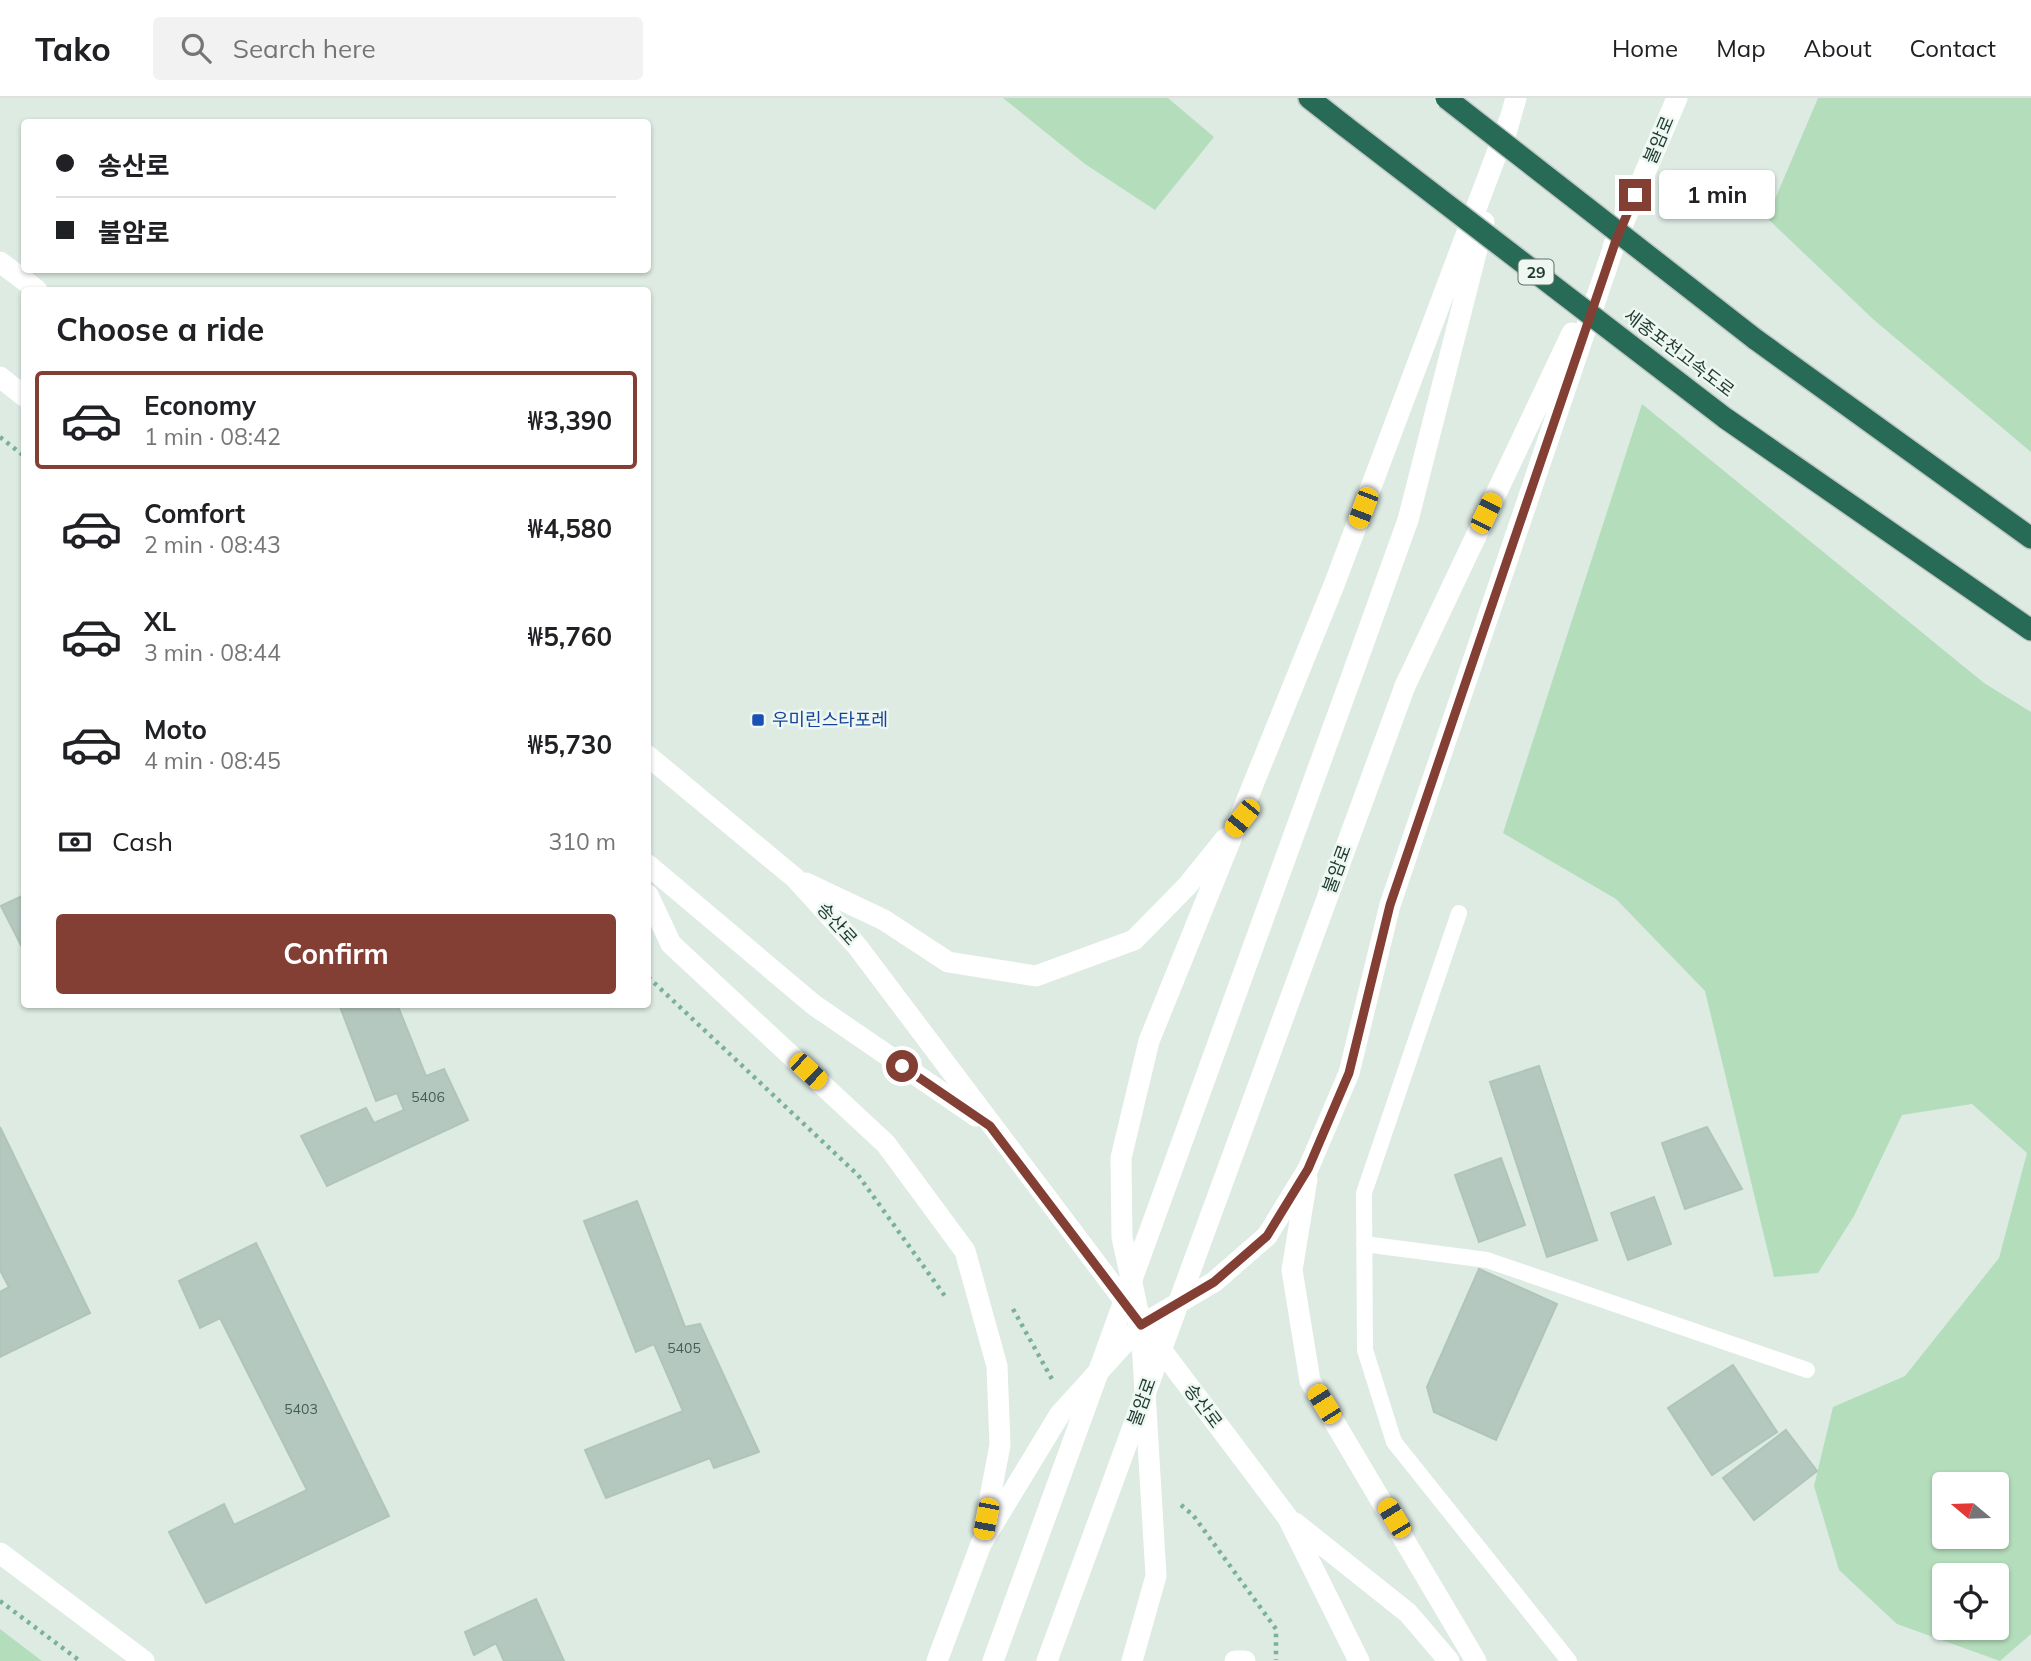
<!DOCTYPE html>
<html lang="en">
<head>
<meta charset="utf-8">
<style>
  :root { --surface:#fff; --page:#f2f2f2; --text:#202124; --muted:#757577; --line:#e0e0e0; --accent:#843f34 }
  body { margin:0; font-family:Mulish,"Noto Sans KR",sans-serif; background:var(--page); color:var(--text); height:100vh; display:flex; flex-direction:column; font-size:26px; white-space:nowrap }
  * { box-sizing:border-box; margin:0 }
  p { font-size:23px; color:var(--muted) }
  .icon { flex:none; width:38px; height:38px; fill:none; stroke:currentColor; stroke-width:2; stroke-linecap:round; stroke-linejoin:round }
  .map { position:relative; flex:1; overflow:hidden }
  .drawer { position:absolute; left:21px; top:189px; width:630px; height:721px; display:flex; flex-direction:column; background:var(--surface); border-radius:7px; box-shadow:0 2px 5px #0004 }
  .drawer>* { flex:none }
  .hud { position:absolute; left:21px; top:21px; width:630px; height:154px; border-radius:7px; box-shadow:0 2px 5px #0004; display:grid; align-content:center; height:154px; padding:0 35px; background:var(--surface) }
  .needle { width:46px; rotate:289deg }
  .controls { position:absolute; left:1932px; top:1374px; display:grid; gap:14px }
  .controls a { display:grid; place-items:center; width:77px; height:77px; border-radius:7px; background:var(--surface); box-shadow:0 2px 5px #0004; font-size:35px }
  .end { position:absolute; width:32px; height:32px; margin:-16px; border:9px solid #843f34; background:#fff; box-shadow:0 0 0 4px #fff }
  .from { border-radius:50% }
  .bubble { position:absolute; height:49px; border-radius:7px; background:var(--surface); box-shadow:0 2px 5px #0004; font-size:23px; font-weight:700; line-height:49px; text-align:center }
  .car { position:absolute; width:21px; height:42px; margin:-21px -10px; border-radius:9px; box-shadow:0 0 5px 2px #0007; background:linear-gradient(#f5c518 24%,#345 0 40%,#f5c518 0 76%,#345 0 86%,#f5c518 0) }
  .hud b { display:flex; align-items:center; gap:24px; height:66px; font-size:26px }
  .hud b+b { border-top:2px solid var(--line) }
  .hud i { width:18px; height:18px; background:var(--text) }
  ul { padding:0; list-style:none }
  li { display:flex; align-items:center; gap:21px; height:98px; margin:0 14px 10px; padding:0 21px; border:4px solid transparent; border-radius:7px }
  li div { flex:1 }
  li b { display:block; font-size:26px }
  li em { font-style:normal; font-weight:700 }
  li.active { border-color:var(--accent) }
  li>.icon { width:63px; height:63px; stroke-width:1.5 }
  h2 { padding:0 35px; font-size:32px; line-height:84px }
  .pay { display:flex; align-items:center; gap:18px; height:77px; padding:0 35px; font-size:26px }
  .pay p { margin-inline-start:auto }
  .primary-button { display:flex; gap:14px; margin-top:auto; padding:14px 35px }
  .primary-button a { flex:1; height:80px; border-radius:7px; background:var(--accent); color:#fff; font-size:28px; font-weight:700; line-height:80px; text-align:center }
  header { display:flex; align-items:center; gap:42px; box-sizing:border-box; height:98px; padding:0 35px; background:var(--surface); border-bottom:2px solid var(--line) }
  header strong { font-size:33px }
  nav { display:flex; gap:38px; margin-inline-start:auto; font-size:24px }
  .search { width:490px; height:63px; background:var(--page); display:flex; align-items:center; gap:18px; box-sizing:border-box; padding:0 24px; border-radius:7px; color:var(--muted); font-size:26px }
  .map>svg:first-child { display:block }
  .green { fill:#b4debb; fill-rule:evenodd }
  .building { fill:#b5c8bf; stroke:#afc5ba; stroke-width:2 }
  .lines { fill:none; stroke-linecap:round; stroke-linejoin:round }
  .motorway-casing { stroke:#c0c8c5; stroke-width:24 }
  .path { stroke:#7bb19b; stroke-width:4.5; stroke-dasharray:3.5 5; stroke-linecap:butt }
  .service { stroke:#fff; stroke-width:16 }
  .minor { stroke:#fff; stroke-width:21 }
  .tertiary { stroke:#fff; stroke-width:21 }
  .motorway { stroke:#276a56; stroke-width:21 }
  .motorway-bridge-casing { stroke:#c0c8c5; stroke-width:24; stroke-linecap:butt }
  .tertiary-bridge { stroke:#fff; stroke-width:21 }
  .motorway-bridge { stroke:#276a56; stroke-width:21 }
  .route { stroke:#843f34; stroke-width:9 }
  .transit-dot { fill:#1a4fb4; stroke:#eef7f2; stroke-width:2.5 }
  .labels { text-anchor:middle; stroke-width:5; stroke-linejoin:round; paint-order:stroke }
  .number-label { font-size:14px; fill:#445e54 }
  .shield { fill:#eef7f2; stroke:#5c736b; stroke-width:2 }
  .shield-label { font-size:16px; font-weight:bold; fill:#1e3b31 }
  .street-label { font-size:18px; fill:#1e3b31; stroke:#eef7f2 }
  .transit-label { font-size:18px; fill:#164399; stroke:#eef7f2; text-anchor:start }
</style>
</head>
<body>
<header>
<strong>Tako</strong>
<div class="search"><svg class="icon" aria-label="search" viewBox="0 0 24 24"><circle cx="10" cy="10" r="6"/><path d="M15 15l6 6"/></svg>Search here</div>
<nav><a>Home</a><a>Map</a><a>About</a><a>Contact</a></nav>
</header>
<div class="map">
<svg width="2031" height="1563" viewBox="0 0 2031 1563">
  <rect width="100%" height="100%" fill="#ddebe3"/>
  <path class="green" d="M1003,0H1168L1214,39L1155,112L1085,66Z
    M1818,0H2031V354L1874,222L1767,120Z
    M1642,306L1984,585L2031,614V1536L2000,1563L1897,1526L1839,1472L1814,1388L1833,1309L1905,1278L1999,1160L2027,1055L1972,1006L1902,1017L1854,1118L1818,1175L1774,1179L1705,893L1616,801L1503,735ZM1944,1386H1997V1438H1944ZM1944,1477H1997V1530H1944Z
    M0,1531L42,1563H0Z"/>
  <path class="building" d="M24,797V853L1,808Z
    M339,906H397L426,978L444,971L468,1022L327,1088L301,1038L366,1010L374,1025L404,1012L397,995L376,1003Z
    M1539,968L1597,1142L1547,1159L1490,984Z
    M0,1029L90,1215L0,1259V1194L9,1189L0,1172Z
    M1707,1029L1742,1091L1685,1111L1662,1045Z
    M1501,1060L1525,1127L1479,1144L1455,1077Z
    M1654,1099L1671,1146L1628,1162L1611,1115Z
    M637,1103L685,1229L700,1226L759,1354L714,1370L710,1360L606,1400L585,1352L683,1313L654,1246L636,1254L584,1123Z
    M256,1145L389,1418L206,1505L169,1434L224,1406L234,1427L307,1392L220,1220L200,1230L179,1183Z
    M1479,1171L1557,1206L1496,1342L1434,1314L1427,1289Z
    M1733,1267L1777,1334L1712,1377L1668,1310Z
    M1786,1332L1817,1373L1754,1422L1723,1380Z
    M536,1501L564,1563H504L496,1545L474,1557L465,1534Z"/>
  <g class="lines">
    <g class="motorway-casing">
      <path id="motorway" d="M1309,0L1346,29
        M1755,241L2031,440
        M1725,320L2031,532"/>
    </g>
    <path class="path" d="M0,339L24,358
      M648,879L858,1077L947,1201
      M1013,1211L1053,1283
      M1181,1407L1193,1417L1276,1531V1562
      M0,1503L80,1563"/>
    <path class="service" d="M1459,815L1364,1095L1365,1252L1394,1344L1569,1563
      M1364,1146L1487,1162L1807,1272"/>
    <path class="minor" d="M0,1455L144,1563"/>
    <path class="tertiary" d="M1506,35L1516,0
      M1613,149L1677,0
      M0,164L37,192
      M0,279L24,298
      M1355,569L1408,422L1484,124
      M1405,588L1572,235
      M648,658L795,780L857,848L1288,1420L1359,1563
      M648,767L814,907L976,1018
      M806,785L884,822L948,864L1036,878L1134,842L1187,788L1225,741
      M648,797L671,846L886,1046L965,1153L997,1268L1000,1347L984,1431
      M1307,1081L1292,1172L1310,1283L1476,1563
      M1295,1425L1408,1515L1449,1563
      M937,1563L981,1446L1060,1316L1141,1227L1214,1184L1267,1138L1308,1071L1349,975L1390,807L1615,145
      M1132,1563L1156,1478L1141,1227L1122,1139L1121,1060L1149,943L1334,487L1509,23
      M1235,1563H1245"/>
    <use href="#motorway" class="motorway"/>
    <g class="motorway-bridge-casing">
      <path id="motorway-bridge" d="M1446,0L1755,241
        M1346,29L1725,320"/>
    </g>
    <path class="tertiary-bridge" d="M993,1563L1355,569
      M1047,1563L1405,588"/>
    <use href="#motorway-bridge" class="motorway-bridge"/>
  </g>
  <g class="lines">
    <path class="route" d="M902,968L990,1028L1141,1227L1214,1184L1267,1138L1308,1071L1349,975L1390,807L1615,145L1635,97"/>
  </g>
  <rect class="transit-dot" x="751" y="615" width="14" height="14" rx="3.5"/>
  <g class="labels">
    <g class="number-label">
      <text x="428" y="1004">5406</text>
      <text x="684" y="1255">5405</text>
      <text x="301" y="1316">5403</text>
    </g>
    <rect class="shield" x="1518.5" y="161.5" width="35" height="25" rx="5"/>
    <g class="shield-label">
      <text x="1536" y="180">29</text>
    </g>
    <g class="street-label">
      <text transform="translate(1659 42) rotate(-67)" y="6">불암로</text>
      <text transform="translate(1679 255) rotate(37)" y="6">세종포천고속도로</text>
      <text transform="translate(1337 771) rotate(-70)" y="6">불암로</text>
      <text transform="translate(837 826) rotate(48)" y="6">송산로</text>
      <text transform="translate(1142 1304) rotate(-70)" y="6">불암로</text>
      <text transform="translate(1203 1308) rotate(53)" y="6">송산로</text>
    </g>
    <g class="transit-label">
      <text x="772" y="628">우미린스타포레</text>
    </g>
  </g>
</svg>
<div class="controls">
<a><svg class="needle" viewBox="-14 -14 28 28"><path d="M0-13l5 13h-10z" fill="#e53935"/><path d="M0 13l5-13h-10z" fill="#757577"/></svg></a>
<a><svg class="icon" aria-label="locate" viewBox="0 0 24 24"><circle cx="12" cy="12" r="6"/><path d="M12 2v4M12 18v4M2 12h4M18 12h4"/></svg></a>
</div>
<i class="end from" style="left:902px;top:968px"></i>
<i class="end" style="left:1635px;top:97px"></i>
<div class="bubble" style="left:1659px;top:72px;width:116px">1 min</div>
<i class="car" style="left:1363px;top:410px;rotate:201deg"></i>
<i class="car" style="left:1486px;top:415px;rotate:26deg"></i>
<i class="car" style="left:1242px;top:720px;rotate:219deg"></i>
<i class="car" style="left:808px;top:973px;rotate:133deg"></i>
<i class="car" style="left:1324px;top:1306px;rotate:328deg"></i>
<i class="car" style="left:1394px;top:1420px;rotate:329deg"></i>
<i class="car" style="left:986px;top:1421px;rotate:191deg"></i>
<div class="hud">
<b><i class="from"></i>송산로</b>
<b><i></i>불암로</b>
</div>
<section class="drawer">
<h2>Choose a ride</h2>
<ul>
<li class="active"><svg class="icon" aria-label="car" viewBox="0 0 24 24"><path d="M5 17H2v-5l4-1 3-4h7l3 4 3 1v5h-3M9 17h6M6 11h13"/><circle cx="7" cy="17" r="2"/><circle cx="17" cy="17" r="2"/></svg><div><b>Economy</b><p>1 min · 08:42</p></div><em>₩3,390</em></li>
<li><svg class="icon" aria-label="car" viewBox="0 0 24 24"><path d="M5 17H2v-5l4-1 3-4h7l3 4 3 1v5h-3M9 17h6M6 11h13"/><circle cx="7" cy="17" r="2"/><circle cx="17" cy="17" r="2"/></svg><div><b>Comfort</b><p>2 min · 08:43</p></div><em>₩4,580</em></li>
<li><svg class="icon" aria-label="car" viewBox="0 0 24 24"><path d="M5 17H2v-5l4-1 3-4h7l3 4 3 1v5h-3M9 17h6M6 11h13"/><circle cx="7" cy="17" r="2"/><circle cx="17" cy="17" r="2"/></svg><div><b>XL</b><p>3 min · 08:44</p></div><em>₩5,760</em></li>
<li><svg class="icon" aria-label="car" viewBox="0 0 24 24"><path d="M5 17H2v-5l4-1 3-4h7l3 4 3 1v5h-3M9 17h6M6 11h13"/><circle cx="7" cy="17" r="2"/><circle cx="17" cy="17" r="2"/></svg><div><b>Moto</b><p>4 min · 08:45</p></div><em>₩5,730</em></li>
</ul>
<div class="pay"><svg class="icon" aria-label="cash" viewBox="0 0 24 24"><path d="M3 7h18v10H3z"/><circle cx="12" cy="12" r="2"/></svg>Cash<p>310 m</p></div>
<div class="primary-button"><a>Confirm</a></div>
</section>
</div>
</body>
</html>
